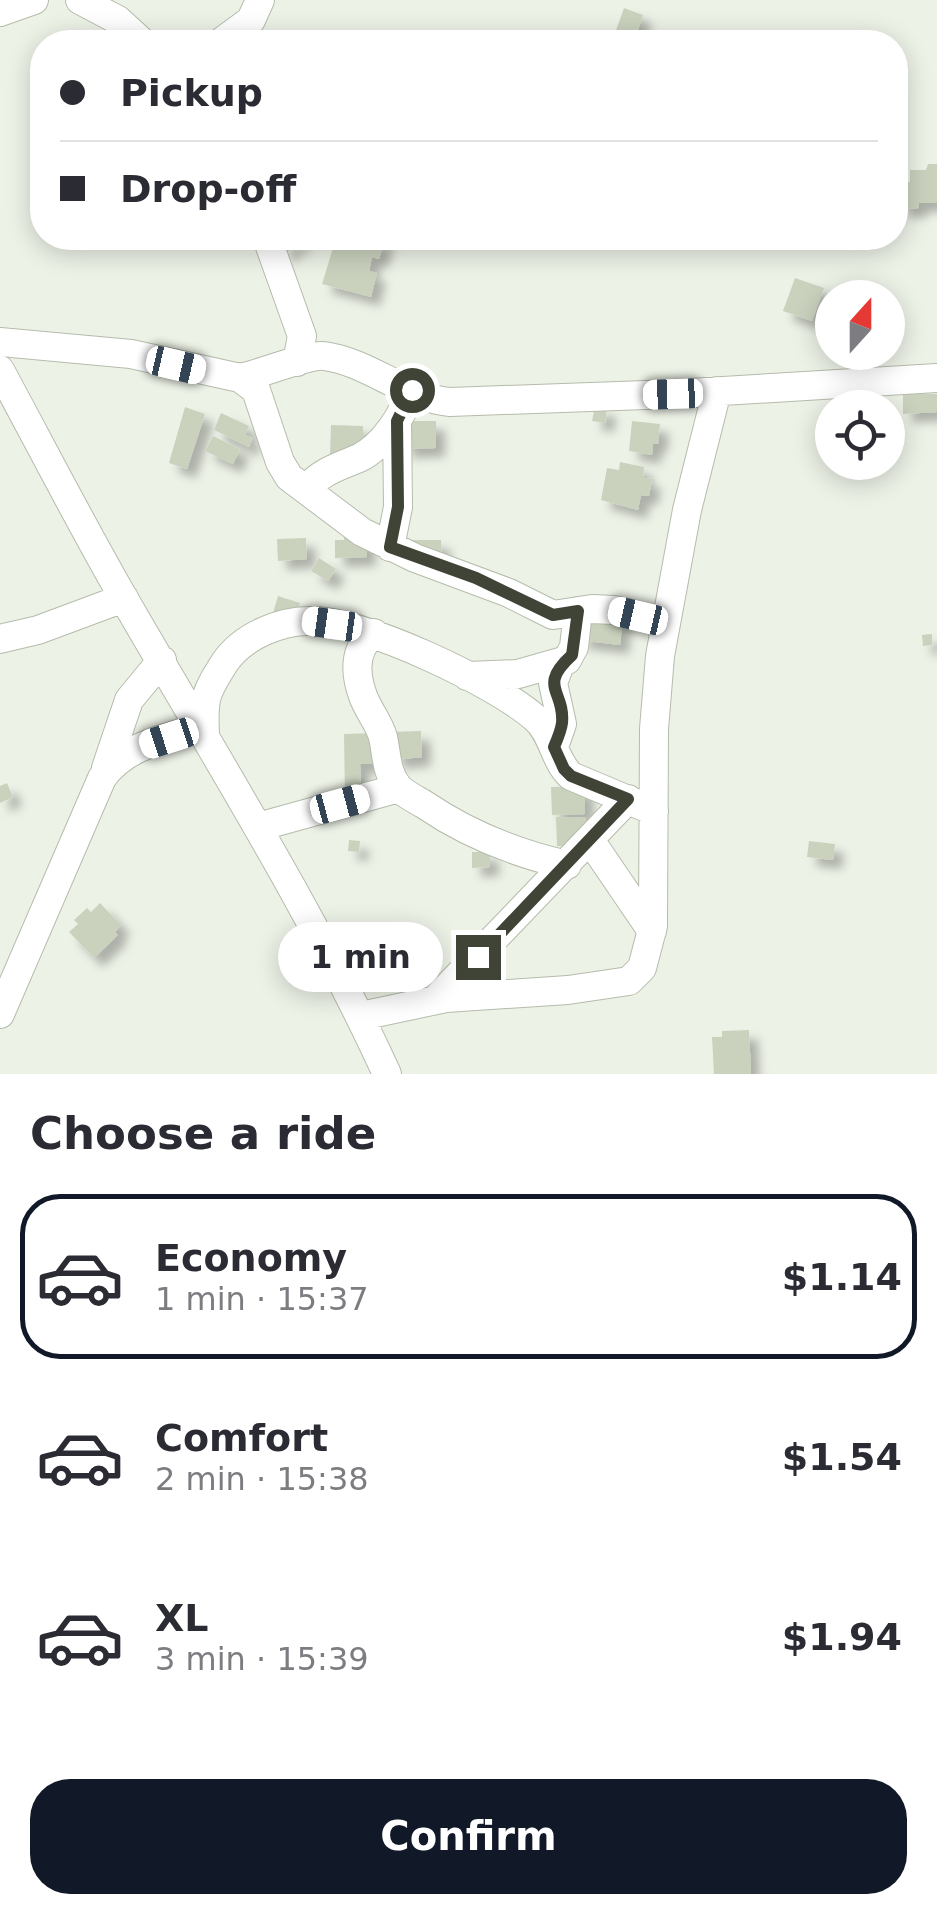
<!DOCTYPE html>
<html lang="en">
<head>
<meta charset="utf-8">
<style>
  :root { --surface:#fff; --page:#f2f2f3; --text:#2b2b33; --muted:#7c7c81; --line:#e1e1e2; --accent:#111827 }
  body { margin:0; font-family:"DejaVu Sans",sans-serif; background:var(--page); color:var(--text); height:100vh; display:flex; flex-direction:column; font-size:38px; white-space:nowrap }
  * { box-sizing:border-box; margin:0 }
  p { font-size:32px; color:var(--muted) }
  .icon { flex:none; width:55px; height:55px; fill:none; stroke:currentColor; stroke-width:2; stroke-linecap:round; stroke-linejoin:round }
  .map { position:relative; height:1074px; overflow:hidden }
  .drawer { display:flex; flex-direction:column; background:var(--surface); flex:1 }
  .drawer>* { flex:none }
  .guide { position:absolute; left:30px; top:30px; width:878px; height:220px; border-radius:40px; box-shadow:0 5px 25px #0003; display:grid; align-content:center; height:220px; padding:0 30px; background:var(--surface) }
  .needle { width:65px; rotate:21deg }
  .tools { position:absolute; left:815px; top:280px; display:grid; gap:20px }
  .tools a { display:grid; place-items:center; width:90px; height:90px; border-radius:50%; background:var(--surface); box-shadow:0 5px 25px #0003; font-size:50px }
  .end { position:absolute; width:45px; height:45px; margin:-22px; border:12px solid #3f4437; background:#fff; box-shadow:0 0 0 5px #fff }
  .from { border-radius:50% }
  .bubble { position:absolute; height:70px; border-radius:35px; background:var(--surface); box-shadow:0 5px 25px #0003; font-size:32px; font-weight:700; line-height:70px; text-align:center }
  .car { position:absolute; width:30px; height:60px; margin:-30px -15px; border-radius:12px; box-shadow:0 0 8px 2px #0007; background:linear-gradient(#fff 24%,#345 0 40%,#fff 0 76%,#345 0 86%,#fff 0) }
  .guide b { display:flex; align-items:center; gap:35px; height:95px; font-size:38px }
  .guide b+b { border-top:2px solid var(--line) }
  .guide i { width:25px; height:25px; background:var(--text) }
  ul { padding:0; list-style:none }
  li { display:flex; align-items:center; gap:30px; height:165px; margin:0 20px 15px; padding:0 10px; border:5px solid transparent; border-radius:40px }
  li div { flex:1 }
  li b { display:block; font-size:38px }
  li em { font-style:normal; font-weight:700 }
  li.active { border-color:var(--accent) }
  li>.icon { width:90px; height:90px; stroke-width:1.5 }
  h2 { padding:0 30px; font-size:45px; line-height:120px }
  .button { display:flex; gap:20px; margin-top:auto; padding:20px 30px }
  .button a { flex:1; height:115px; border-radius:40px; background:var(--accent); color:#fff; font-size:40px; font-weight:700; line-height:115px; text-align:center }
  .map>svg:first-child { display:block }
  .building { fill:#cad2be; filter:url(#shadow) }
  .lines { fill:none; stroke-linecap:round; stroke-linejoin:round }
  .minor-casing { stroke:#b5bcab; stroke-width:30 }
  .minor { stroke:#fff; stroke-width:28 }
  .route { stroke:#3f4437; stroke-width:12 }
</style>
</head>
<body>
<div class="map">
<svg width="937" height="1074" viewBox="0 0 937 1074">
  <defs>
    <filter id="shadow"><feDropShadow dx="9" dy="9" stdDeviation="5" flood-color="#0004"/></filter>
  </defs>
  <rect width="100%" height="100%" fill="#edf2e7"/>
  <path class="building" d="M624,8L643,15L634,42H619L622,35L615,33Z
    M928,164H937V203H919V208L900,209L898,192L904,189V182H910V170H926Z
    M281,238L287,241L288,238H301L299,245L287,241L293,249L284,253Z
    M336,238H385L379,259L372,257L369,271L377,273L371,297L322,284Z
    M795,278L824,288L812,321L783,311Z
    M903,394H937V412L903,414Z
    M595,406L607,408L605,423L592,421Z
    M185,407L205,414L187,469L169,463Z
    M221,413L249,426L245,435L253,438L249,447L214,430Z
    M402,421H436V448L403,449Z
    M632,421L660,424L658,444H653L652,455L629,451Z
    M331,425L363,426V454H330Z
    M213,436L240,449L233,464L205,451Z
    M620,462L644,467L643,478L652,479L649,496L641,495L638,510L601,500L607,468L619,470Z
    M344,536H366L367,557L335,558V540H344Z
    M306,538L307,559L278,561L277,539Z
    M413,540H441L442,557H414Z
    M319,558L336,569L328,581L311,571Z
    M278,596L300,603L295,619L273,613Z
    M583,611L623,616L620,645L579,640Z
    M932,634V645L923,646L922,635Z
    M421,731L422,757L395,760L388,732Z
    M377,733L378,763L360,764L361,797H345L344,734Z
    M7,783L13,797L0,803V786Z
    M585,786V814L552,815L551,787Z
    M556,817L586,818V837L571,836V847L557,846Z
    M349,840L360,841L359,852L348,851Z
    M809,841L835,844L833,860L807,857Z
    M472,852H490V867L472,868Z
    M100,903L121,925L115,932L118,935L94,958L69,932L78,924L74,920L87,908L91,912Z
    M749,1030L751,1074H714L712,1037H722V1031Z"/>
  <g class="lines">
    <g class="minor-casing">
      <path id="minor" d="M80,0L118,20L142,42
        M0,12L34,0
        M221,42L251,20L260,0
        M267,238L302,336L297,362
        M0,342L131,354L240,378L256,390L280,462L289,477L362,532L415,558L509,593L553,615L592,609L614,610L665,622
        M0,370C41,446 80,522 123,597C214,755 311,908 387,1074
        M240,378C260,374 310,354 324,356C369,362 406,398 450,402L673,394L937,378
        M306,489C322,471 338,467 359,458C384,446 403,414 412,390
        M390,547L398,507L397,421
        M374,633C353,649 355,674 363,696C368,710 379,723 383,737C387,755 386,774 399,788C406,795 417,800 425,805C469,835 515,853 567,865
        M0,639L38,630L124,598
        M467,676L518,674L567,660L574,647L578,611
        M205,733C203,697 206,692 225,662C243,636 281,620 312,621C365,621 495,683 535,718C553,733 554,761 571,776L654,811
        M554,747L562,724L553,683L561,662
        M106,768L129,700L162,660
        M258,827L399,788
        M590,840L652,931
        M435,1000L628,799
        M0,1014L102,778C125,745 165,739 202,727
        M361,1016L446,998L568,990L629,981L642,968L653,926L654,729L660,656L687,510L717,391"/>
    </g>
    <use href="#minor" class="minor"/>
  </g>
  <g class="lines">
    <path class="route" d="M412,390L397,421L398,507L390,547L476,578L553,615L578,611L572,655C537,687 565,690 562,723C561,731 557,740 554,747L564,769L571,776L628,799L478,957"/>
  </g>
</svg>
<div class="tools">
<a><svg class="needle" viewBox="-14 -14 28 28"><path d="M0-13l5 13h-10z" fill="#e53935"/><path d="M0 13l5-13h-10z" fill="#7c7c81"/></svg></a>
<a><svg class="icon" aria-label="locate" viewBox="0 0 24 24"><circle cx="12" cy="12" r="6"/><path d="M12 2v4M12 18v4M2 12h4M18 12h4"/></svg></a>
</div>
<i class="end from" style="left:412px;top:390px"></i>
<i class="end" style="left:478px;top:957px"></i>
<div class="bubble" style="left:278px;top:922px;width:165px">1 min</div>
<i class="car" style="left:176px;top:365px;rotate:103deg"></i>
<i class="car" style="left:673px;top:394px;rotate:268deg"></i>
<i class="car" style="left:638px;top:616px;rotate:283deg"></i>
<i class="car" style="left:332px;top:624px;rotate:278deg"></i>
<i class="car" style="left:169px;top:738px;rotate:252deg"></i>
<i class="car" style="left:340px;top:804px;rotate:75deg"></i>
<div class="guide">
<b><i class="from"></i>Pickup</b>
<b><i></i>Drop-off</b>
</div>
</div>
<section class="drawer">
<h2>Choose a ride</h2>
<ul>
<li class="active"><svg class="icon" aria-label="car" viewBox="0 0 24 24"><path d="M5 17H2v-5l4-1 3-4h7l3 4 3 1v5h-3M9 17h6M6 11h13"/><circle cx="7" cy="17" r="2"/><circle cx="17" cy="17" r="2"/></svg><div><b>Economy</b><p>1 min · 15:37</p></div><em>$1.14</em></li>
<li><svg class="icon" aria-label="car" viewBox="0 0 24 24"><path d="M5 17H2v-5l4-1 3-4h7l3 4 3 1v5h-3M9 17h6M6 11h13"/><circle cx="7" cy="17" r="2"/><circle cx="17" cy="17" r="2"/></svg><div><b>Comfort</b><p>2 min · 15:38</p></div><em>$1.54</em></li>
<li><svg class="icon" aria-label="car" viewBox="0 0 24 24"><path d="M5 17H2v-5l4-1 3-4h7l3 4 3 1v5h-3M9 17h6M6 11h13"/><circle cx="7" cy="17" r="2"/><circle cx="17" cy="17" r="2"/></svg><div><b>XL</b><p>3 min · 15:39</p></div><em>$1.94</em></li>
</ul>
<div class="button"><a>Confirm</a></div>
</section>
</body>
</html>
